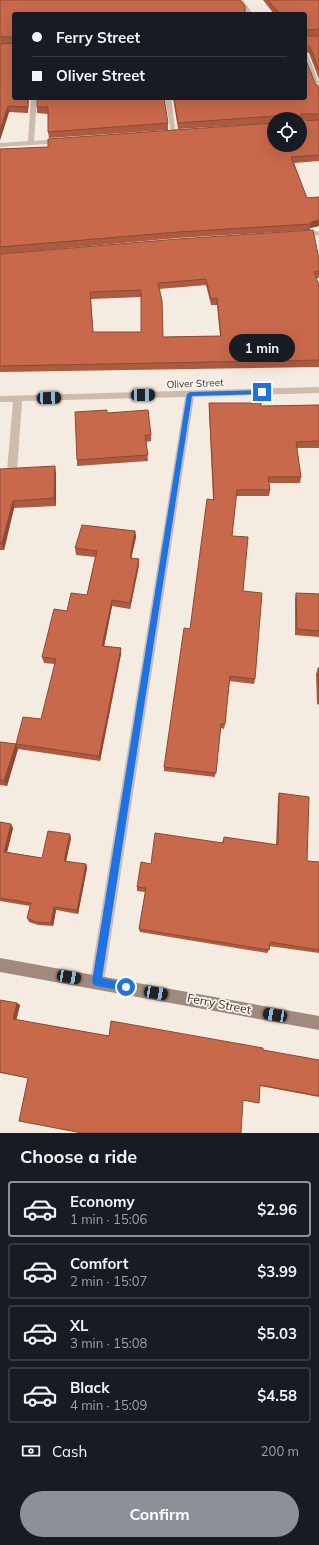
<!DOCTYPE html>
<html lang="en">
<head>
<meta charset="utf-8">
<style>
  :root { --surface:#171b24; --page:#20242c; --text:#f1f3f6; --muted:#9ea1a6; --line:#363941; --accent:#8c9099 }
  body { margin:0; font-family:Mulish,sans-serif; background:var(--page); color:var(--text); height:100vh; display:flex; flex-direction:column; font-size:15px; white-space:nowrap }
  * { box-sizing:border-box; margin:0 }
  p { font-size:13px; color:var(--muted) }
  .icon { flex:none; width:22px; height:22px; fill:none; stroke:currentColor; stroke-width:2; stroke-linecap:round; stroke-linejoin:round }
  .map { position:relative; height:1133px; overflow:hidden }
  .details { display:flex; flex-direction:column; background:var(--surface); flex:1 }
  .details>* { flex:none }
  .top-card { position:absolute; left:12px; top:12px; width:295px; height:88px; border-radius:4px; box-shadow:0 4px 16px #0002; display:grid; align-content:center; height:88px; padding:0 20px; background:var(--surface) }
  .controls { position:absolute; left:267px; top:112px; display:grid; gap:8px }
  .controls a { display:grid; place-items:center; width:40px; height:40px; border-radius:50%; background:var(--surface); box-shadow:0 4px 16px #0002; font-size:20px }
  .end { position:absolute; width:18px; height:18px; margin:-9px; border:5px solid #1a73e8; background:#fff; box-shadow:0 0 0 2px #fff }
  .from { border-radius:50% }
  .bubble { position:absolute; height:28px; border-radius:14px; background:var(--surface); box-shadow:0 4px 16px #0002; font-size:13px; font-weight:700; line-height:28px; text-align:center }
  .car { position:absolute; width:12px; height:24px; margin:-12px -6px; border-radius:5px; box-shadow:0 0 3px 1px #0007; background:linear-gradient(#222 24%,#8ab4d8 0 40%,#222 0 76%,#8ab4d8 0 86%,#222 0) }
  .top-card b { display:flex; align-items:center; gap:14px; height:38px; font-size:15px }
  .top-card b+b { border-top:1px solid var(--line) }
  .top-card i { width:10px; height:10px; background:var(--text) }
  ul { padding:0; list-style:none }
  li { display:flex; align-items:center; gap:12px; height:56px; margin:0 8px 6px; padding:0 12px; border:2px solid var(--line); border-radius:4px }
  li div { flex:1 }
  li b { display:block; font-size:15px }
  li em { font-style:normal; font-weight:700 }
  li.current { border-color:var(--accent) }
  li>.icon { width:36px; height:36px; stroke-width:1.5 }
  h2 { padding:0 20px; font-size:18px; line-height:48px }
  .pay { display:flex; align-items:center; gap:10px; height:44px; padding:0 20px; font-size:15px }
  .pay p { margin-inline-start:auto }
  .button { display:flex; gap:8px; margin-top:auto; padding:8px 20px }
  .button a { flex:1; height:46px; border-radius:24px; background:var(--accent); color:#fff; font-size:16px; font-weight:700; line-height:46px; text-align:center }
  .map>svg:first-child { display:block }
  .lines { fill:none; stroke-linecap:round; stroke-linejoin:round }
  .service { fill:#cdbbac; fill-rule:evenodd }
  .minor { fill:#cdbbac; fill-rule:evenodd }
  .secondary { fill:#a18a7d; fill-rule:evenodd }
  .wall { fill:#ac5a40; fill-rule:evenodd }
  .shaded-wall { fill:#8c4a34 }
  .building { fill:#c8694b; stroke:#8c4a34; fill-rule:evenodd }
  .route { fill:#1a73e8 }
  .labels { text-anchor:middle; stroke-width:3.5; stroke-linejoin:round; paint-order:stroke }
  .street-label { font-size:10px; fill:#3b302b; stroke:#fbf5ee }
  .near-street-label { font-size:12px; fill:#3b302b; stroke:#fbf5ee }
</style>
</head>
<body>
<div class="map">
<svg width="319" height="1133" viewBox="0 0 319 1133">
  <rect width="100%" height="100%" fill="#f4ebe1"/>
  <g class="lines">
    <path class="service" d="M305,52L308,54L319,83V93L316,91L305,62Z"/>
    <path class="minor" d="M237,0H243L253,14H247Z
      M31,98H37L34,141L62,139L65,141L62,143L0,147V143L28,141Z
      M165,98H171L176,134L171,133Z
      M319,231V235L301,236L297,234L301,232Z
      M319,387V393L194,397L104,982L102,987L97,989L92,987L90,982L185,397L22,401L17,471L12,475L7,471L13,402H0V396Z"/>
    <path class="secondary" d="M0,958L319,1016V1030L0,972Z"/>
  </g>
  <path class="wall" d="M0,0L14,14L29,98L28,113L9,112L0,140V44L13,43L0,44Z
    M263,0H319V36H305H319V79L309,53L305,52V14H274Z
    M316,85L319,87V120H300L301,121L319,120V161L294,163L307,198L319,197V226L310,228V230L178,238L0,254V149L48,147L274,123L300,119H274V123L178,129L173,98H305Z
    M37,98L168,123V130L49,138L48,132V114L37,113Z
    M0,254L319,259V278H316L319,285V367L0,372ZM206,285L211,305H217L220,336L163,337L159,289ZM141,297V332H93L91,299Z
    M209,403L261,406L319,405V448H297L301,477L300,483H269L270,490L269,496H236L232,536L243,591L255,679L254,684L229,681L225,724L224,729L221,728L215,777L164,771V767L190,629L213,500L209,410Z
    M107,413L151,435V441L146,442L148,461L77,466V460Z
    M0,469L56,473V506L14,508L4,550H0Z
    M135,531L136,537L131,558L139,559V565L130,609L112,606L104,646L121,648V654L100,761L18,749L7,786L0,785V742L16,744L41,719L55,664L44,663L42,657L67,611L87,595L95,557L76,555L75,548Z
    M296,593L319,594V637L295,635V599Z
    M318,668H319V705L317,704L316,674Z
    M279,793L307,861L319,862V953L269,946V950L267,953L140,932L139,929L145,892L137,891V887L151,864L222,843L224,837L276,845L278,798Z
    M0,822L13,828L7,852L42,858L71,838L66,862L86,864L87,868L78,914L56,910L53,926L38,925L29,922L27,918L30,906L0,901Z
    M0,1000L17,1003L20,1005L16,1020L109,1036L263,1050L319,1060V1097L260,1086L259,1103H257L243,1100L28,1078L0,1073Z"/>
  <path class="shaded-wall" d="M8,106L9,112L0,140V131Z
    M319,220V226L310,228L311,222Z
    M55,466L56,473V506L54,498Z
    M13,501L14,508L4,550L2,543Z
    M135,531L136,537L130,564V558Z
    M139,559V565L130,609V603Z
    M112,600V606L103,652L102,646Z
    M121,648V654L100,761L99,756Z
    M16,744L18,749L7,786L4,781Z
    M11,824L13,828L6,856L4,852Z
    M70,834L71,838L65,865L64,861Z
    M86,864L87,868L78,914L77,910Z
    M54,907L56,910L53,926L51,923Z
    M17,1003L20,1005L16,1021L13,1019Z"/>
  <path class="building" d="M0,0H240L245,6V14H14V37H0Z
    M268,0H319V29L305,30V14H280Z
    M305,35L306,36H319V70L310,47L305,45Z
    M14,38V98H28V107L8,106L0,131V44L13,43Z
    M305,58L316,85L319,87V114H301L300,119H276V118L275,116L178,123L174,98H305Z
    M37,98H164L168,123L48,132V107H37Z
    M300,120L301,121L319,120V155L291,157L307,198L319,197V220L311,222V224L178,232L0,247V149L48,147V139L274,123V145H300Z
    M313,230L319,259V271L314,272L319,285V360L0,366V254L178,239ZM206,279L211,299L217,298L221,336L163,337L162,301L158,283ZM141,290V332H93L90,292Z
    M209,403H261V406L319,405V441L296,442L301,477H268L270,490H237L232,536L248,537L243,591L262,593L255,679L230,676L225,724H221L216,773L164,767L184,628L190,629L207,499L214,500Z
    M107,410V413L148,410L151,435H145L148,455L77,460L75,412Z
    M55,466L54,498L13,501L2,543H0V469Z
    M82,525L135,531L130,558L139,559L130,603L112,600L102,646L121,648L99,756L16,744L23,717L41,719L56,659L42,657L54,609L67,611L71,593L87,595L97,551L75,548Z
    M296,593L319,594V631L297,629Z
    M318,668H319V699Z
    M0,742L16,744L4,781L0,780Z
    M279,793L309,797L307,861L319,862V950L270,942L269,950L139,929L146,888L137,887L141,862L151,864L155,833L223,843L224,837L278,845Z
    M0,822L11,824L4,852L42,858L48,831L70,834L64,861L86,864L77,910L54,907L51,923L36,922L27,918L31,903L0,898Z
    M0,1000L17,1003L13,1019L109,1036L111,1021L263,1048V1050L319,1060V1096L260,1085L259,1103L243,1100L241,1133H82L19,1121L28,1078L0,1072Z"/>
  <path class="route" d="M262,390L264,392L262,394L192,396L102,978L126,983L130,984L131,987L130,990L126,991L97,986L94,985L92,982L187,394L190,392Z"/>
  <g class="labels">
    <g class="street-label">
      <text transform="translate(195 383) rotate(-2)" y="4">Oliver Street</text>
    </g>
    <g class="near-street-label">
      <text transform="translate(219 1004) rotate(11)" y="4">Ferry Street</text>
    </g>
  </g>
</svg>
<div class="controls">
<a><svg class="icon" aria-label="locate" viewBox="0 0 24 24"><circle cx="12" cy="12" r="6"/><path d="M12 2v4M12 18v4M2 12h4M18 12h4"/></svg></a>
</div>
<i class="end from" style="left:126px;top:987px"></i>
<i class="end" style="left:262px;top:392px"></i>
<div class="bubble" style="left:229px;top:334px;width:66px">1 min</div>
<i class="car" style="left:143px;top:395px;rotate:89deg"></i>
<i class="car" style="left:49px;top:398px;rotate:88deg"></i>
<i class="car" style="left:69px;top:977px;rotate:100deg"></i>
<i class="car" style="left:156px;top:993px;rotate:100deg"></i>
<i class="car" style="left:275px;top:1015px;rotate:280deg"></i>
<div class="top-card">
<b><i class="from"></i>Ferry Street</b>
<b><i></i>Oliver Street</b>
</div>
</div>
<section class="details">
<h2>Choose a ride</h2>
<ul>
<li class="current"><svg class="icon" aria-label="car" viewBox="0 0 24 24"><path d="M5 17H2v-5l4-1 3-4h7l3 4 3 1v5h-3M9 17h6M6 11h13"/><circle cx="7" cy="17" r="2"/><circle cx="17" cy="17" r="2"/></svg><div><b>Economy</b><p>1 min · 15:06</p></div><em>$2.96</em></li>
<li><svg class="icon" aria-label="car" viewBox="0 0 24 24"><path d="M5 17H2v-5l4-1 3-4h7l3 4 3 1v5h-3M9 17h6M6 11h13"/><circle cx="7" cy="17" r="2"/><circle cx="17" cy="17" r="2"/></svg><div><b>Comfort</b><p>2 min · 15:07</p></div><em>$3.99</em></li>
<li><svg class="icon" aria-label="car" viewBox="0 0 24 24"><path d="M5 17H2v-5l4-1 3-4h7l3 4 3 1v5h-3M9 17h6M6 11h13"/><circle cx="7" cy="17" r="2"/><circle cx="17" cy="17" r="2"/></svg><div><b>XL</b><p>3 min · 15:08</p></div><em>$5.03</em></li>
<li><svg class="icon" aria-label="car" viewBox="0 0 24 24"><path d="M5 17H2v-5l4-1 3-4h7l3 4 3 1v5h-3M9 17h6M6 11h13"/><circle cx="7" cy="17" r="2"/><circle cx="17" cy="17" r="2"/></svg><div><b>Black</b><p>4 min · 15:09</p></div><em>$4.58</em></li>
</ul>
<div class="pay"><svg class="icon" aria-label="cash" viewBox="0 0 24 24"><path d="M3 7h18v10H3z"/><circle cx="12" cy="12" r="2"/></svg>Cash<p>200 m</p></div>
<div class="button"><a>Confirm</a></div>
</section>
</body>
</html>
